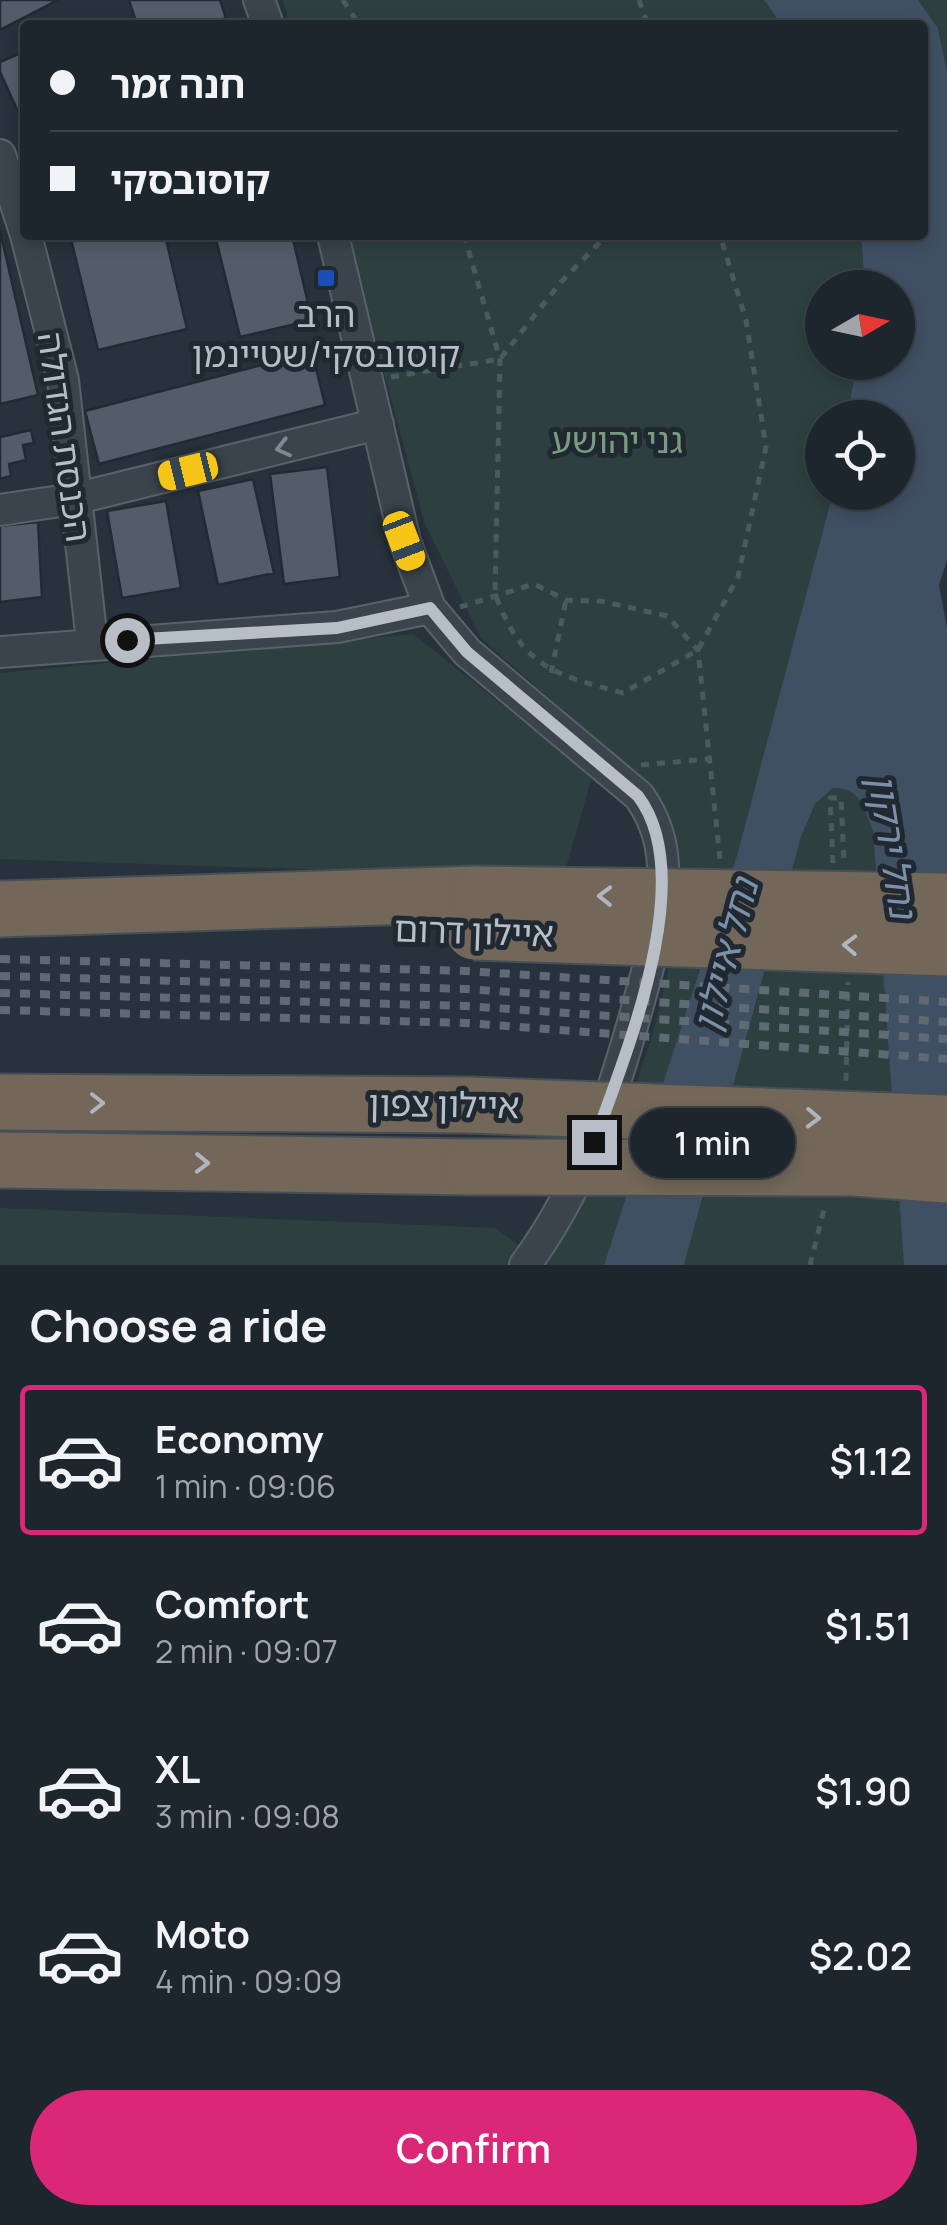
<!DOCTYPE html>
<html lang="en">
<head>
<meta charset="utf-8">
<style>
  :root { --surface:#1e262d; --page:#2b3239; --text:#f1f3f6; --muted:#a1a5aa; --line:#3c4349; --accent:#db2777 }
  body { margin:0; font-family:Manrope,"Noto Sans Hebrew",sans-serif; background:var(--page); color:var(--text); height:100vh; display:flex; flex-direction:column; font-size:38px; white-space:nowrap }
  * { box-sizing:border-box; margin:0 }
  p { font-size:32px; color:var(--muted) }
  .icon { flex:none; width:55px; height:55px; fill:none; stroke:currentColor; stroke-width:2; stroke-linecap:round; stroke-linejoin:round }
  .map { position:relative; height:1265px; overflow:hidden }
  .panel { display:flex; flex-direction:column; background:var(--surface); flex:1 }
  .panel>* { flex:none }
  .top-card { position:absolute; left:20px; top:20px; width:908px; height:220px; border-radius:10px; box-shadow:0 5px 15px #0003,0 0 0 2px var(--line); display:grid; align-content:center; height:220px; padding:0 30px; background:var(--surface) }
  .needle { width:65px; rotate:81deg }
  .controls { position:absolute; left:805px; top:270px; display:grid; gap:20px }
  .controls a { display:grid; place-items:center; width:110px; height:110px; border-radius:50%; background:var(--surface); box-shadow:0 5px 15px #0003,0 0 0 2px var(--line); font-size:50px }
  .end { position:absolute; width:45px; height:45px; margin:-22px; border:12px solid #b8bec8; background:#111; box-shadow:0 0 0 5px #111 }
  .from { border-radius:50% }
  .bubble { position:absolute; height:70px; border-radius:35px; background:var(--surface); box-shadow:0 5px 15px #0003,0 0 0 2px var(--line); font-size:32px; font-weight:600; line-height:70px; text-align:center }
  .car { position:absolute; width:30px; height:60px; margin:-30px -15px; border-radius:12px; box-shadow:0 0 8px 2px #0007; background:linear-gradient(#f5c518 24%,#345 0 40%,#f5c518 0 76%,#345 0 86%,#f5c518 0) }
  .top-card b { display:flex; align-items:center; gap:35px; height:95px; font-size:38px }
  .top-card b+b { border-top:2px solid var(--line) }
  .top-card i { width:25px; height:25px; background:var(--text) }
  ul { padding:0; list-style:none }
  li { display:flex; align-items:center; gap:30px; height:150px; margin:0 20px 15px; padding:0 10px; border:5px solid transparent; border-radius:10px }
  li div { flex:1 }
  li b { display:block; font-size:38px }
  li em { font-style:normal; font-weight:600 }
  li.on { border-color:var(--accent) }
  li>.icon { width:90px; height:90px; stroke-width:1.5 }
  h2 { padding:0 30px; font-size:45px; line-height:120px }
  .button { display:flex; gap:20px; margin-top:auto; padding:20px 30px }
  .button a { flex:1; height:115px; border-radius:60px; background:var(--accent); color:#fff; font-size:40px; font-weight:600; line-height:115px; text-align:center }
  .map>svg:first-child { display:block }
  .green { fill:#2d403f }
  .water { fill:#405063 }
  .building { fill:#535d6a; stroke:#222a34; stroke-width:2.5 }
  .lines { fill:none; stroke-linecap:round; stroke-linejoin:round }
  .street-casing { stroke:#59616b; stroke-width:34 }
  .highway-casing { stroke:#464e58; stroke-width:59 }
  .path { stroke:#4a5b5d; stroke-width:5; stroke-dasharray:8 8; stroke-linecap:butt }
  .street { stroke:#3b434d; stroke-width:30 }
  .highway { stroke:#726759; stroke-width:55 }
  .rail { stroke:#606a75; stroke-width:8; stroke-dasharray:10 10; stroke-linecap:butt }
  .highway-bridge-casing { stroke:#464e58; stroke-width:59; stroke-linecap:butt }
  .highway-bridge { stroke:#726759; stroke-width:55 }
  .oneway { stroke:#808791 }
  .oneway2 { stroke:#b1b5bd }
  .route { stroke:#b8bec8; stroke-width:12 }
  .transit-dot { fill:#1a4fb4; stroke:#202832; stroke-width:4 }
  .labels { text-anchor:middle; stroke-width:10; stroke-linejoin:round; paint-order:stroke }
  .poi-label { font-size:35px; fill:#b8bec8; stroke:#202832 }
  .street-label { font-size:35px; fill:#b8bec8; stroke:#202832 }
  .park-label { font-size:35px; fill:#799b7f; stroke:#202832 }
  .water-label { font-size:38px; font-style:italic; fill:#7c90a7; stroke:#202832 }
</style>
</head>
<body>
<div class="map">
<svg width="947" height="1265" viewBox="0 0 947 1265">
  <rect width="100%" height="100%" fill="#28323c"/>
  <path class="green" d="M283,0H764L782,25H290Z
    M918,0H947V71L938,28Z
    M347,235H861L865,287L822,288V362L857,363L847,417L822,418V492L833,493L826,531L738,852L604,1265H540C612,1184 681,985 678,876C677,844 669,817 653,789L481,638L425,524Z
    M413,634L558,749L594,770L563,878L0,859V673Z
    M833,788C861,788 864,808 873,831L904,1265H684L801,837L815,804Z
    M0,1208L495,1228L522,1248L508,1265H0Z"/>
  <path class="water" d="M764,0H918L938,28L947,71V560L939,585L947,628V1265H904L873,831C864,808 861,788 833,788L815,804L801,837L684,1265H604L738,852L833,493L898,492V418L847,417L857,363L898,362V288L865,287L861,235H922V25H782Z"/>
  <path class="building" d="M0,0H58L0,30Z
    M129,0H220L226,18L208,25H137Z
    M25,51V127L0,72V62Z
    M0,231L38,395L0,404Z
    M70,235H165L187,329L98,350Z
    M215,235H292L312,320L240,337Z
    M312,352L325,405L99,464L85,411Z
    M31,430L34,443L23,445L26,460L9,464L11,476L0,479V437Z
    M327,467L340,577L284,584L270,474Z
    M253,479L274,573L218,585L198,491Z
    M166,501L181,588L122,598L107,511Z
    M38,522L42,597L0,602V526Z"/>
  <g class="lines">
    <g class="street-casing">
      <path id="street" d="M259,0L268,25
        M0,155L25,232
        M26,235L63,380L92,642
        M333,235L405,541L430,608L467,652L639,796C654,817 662,840 663,866C665,909 652,953 641,994C615,1090 585,1184 525,1265
        M0,510L74,499L378,424
        M0,652L337,627L430,608"/>
    </g>
    <g class="highway-casing">
      <path id="highway" d="M0,909L477,894
        M0,1102L470,1105
        M0,1160L469,1167"/>
    </g>
    <path class="path" d="M343,0L359,25
      M639,0L648,25
      M464,235L500,359L495,594C523,668 553,674 623,693L698,650L738,577L766,447L746,320L720,235
      M391,377L500,359L561,282L607,235
      M460,607L534,584L566,600L601,601L667,616L698,650L720,859
      M551,673L566,600
      M641,765L708,759
      M833,863L830,798H841L844,861
      M846,1081L848,982
      M810,1265L825,1205"/>
    <use href="#street" class="street"/>
    <use href="#highway" class="highway"/>
    <path class="rail" d="M0,959L466,971L947,1002
      M0,976L466,989L947,1022
      M0,993L465,1006L947,1039
      M0,1010L465,1023L947,1059"/>
    <g class="highway-bridge-casing">
      <path id="highway-bridge" d="M477,894L947,901
        M474,932L947,948
        M470,1105L947,1123
        M469,1167L854,1168L947,1175"/>
    </g>
    <use href="#highway-bridge" class="highway-bridge"/>
  </g>
  <defs><path id="oneway-chevron" d="M-2-3.5L2.5 0L-2 3.5" fill="none" stroke-width="1.6" stroke-linecap="round" stroke-linejoin="round" transform="scale(2.5)"/></defs>
  <use class="oneway" href="#oneway-chevron" transform="translate(283 448) rotate(166)"/>
  <g class="oneway2">
    <use href="#oneway-chevron" transform="translate(605 896) rotate(-179)"/>
    <use href="#oneway-chevron" transform="translate(850 945) rotate(-178)"/>
    <use href="#oneway-chevron" transform="translate(97 1103)"/>
    <use href="#oneway-chevron" transform="translate(813 1118) rotate(2)"/>
    <use href="#oneway-chevron" transform="translate(202 1163) rotate(1)"/>
  </g>
  <g class="lines">
    <path class="route" d="M127,640L337,628L430,608L467,652L638,796C700,878 625,1055 594,1142"/>
  </g>
  <rect class="transit-dot" x="316" y="268" width="20" height="20" rx="5"/>
  <g class="labels">
    <g class="poi-label">
      <text x="326" y="327">הרב<tspan x="326" dy="40">קוסובסקי/שטיינמן</tspan></text>
    </g>
    <g class="street-label">
      <text transform="translate(64 437) rotate(82)" y="12">הכנסת הגדולה</text>
      <text transform="translate(474 932) rotate(2)" y="12">איילון דרום</text>
      <text transform="translate(444 1105) rotate(1)" y="12">איילון צפון</text>
    </g>
    <g class="park-label">
      <text x="617" y="453">גני יהושע</text>
    </g>
    <g class="water-label">
      <text transform="translate(892 846) rotate(81)" y="13">נחל ירקון</text>
      <text transform="translate(726 955) rotate(-75)" y="13">נחל איילון</text>
    </g>
  </g>
</svg>
<div class="controls">
<a><svg class="needle" viewBox="-14 -14 28 28"><path d="M0-13l5 13h-10z" fill="#e53935"/><path d="M0 13l5-13h-10z" fill="#a1a5aa"/></svg></a>
<a><svg class="icon" aria-label="locate" viewBox="0 0 24 24"><circle cx="12" cy="12" r="6"/><path d="M12 2v4M12 18v4M2 12h4M18 12h4"/></svg></a>
</div>
<i class="end from" style="left:127px;top:640px"></i>
<i class="end" style="left:594px;top:1142px"></i>
<div class="bubble" style="left:630px;top:1108px;width:165px">1 min</div>
<i class="car" style="left:188px;top:471px;rotate:256deg"></i>
<i class="car" style="left:404px;top:541px;rotate:159deg"></i>
<div class="top-card">
<b><i class="from"></i>חנה זמר</b>
<b><i></i>קוסובסקי</b>
</div>
</div>
<section class="panel">
<h2>Choose a ride</h2>
<ul>
<li class="on"><svg class="icon" aria-label="car" viewBox="0 0 24 24"><path d="M5 17H2v-5l4-1 3-4h7l3 4 3 1v5h-3M9 17h6M6 11h13"/><circle cx="7" cy="17" r="2"/><circle cx="17" cy="17" r="2"/></svg><div><b>Economy</b><p>1 min · 09:06</p></div><em>$1.12</em></li>
<li><svg class="icon" aria-label="car" viewBox="0 0 24 24"><path d="M5 17H2v-5l4-1 3-4h7l3 4 3 1v5h-3M9 17h6M6 11h13"/><circle cx="7" cy="17" r="2"/><circle cx="17" cy="17" r="2"/></svg><div><b>Comfort</b><p>2 min · 09:07</p></div><em>$1.51</em></li>
<li><svg class="icon" aria-label="car" viewBox="0 0 24 24"><path d="M5 17H2v-5l4-1 3-4h7l3 4 3 1v5h-3M9 17h6M6 11h13"/><circle cx="7" cy="17" r="2"/><circle cx="17" cy="17" r="2"/></svg><div><b>XL</b><p>3 min · 09:08</p></div><em>$1.90</em></li>
<li><svg class="icon" aria-label="car" viewBox="0 0 24 24"><path d="M5 17H2v-5l4-1 3-4h7l3 4 3 1v5h-3M9 17h6M6 11h13"/><circle cx="7" cy="17" r="2"/><circle cx="17" cy="17" r="2"/></svg><div><b>Moto</b><p>4 min · 09:09</p></div><em>$2.02</em></li>
</ul>
<div class="button"><a>Confirm</a></div>
</section>
</body>
</html>
